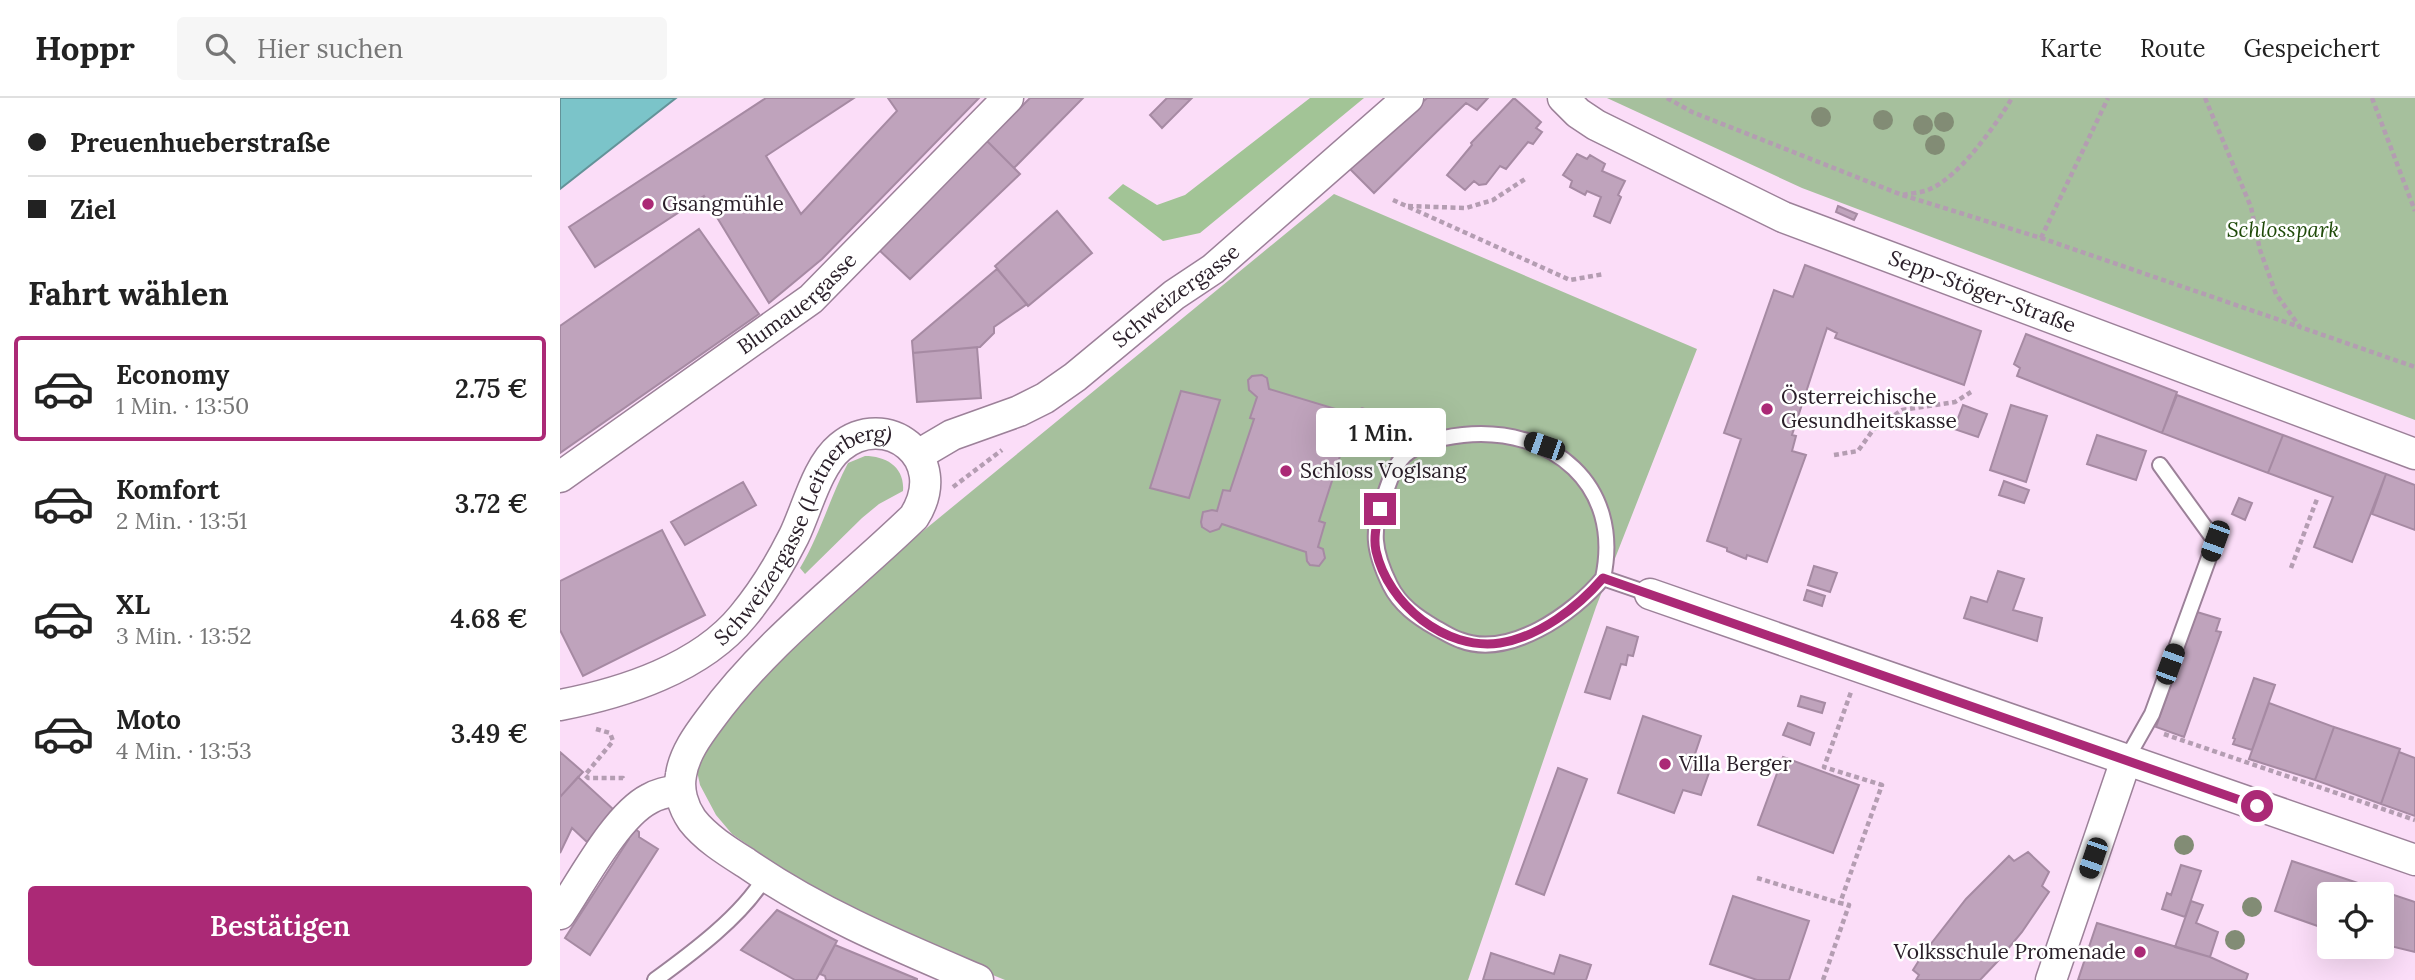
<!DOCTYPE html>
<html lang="de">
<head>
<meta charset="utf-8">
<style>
  :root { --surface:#fff; --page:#f6f6f6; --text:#222; --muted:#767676; --line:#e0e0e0; --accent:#ab2976 }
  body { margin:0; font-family:Lora,serif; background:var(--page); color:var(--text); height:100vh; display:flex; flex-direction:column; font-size:26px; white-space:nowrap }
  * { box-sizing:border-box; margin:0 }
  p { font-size:23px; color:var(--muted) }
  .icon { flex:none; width:38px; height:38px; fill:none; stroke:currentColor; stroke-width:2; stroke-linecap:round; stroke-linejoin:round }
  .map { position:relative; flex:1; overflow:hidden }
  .drawer { display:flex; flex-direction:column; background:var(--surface); width:560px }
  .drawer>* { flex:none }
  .hud { display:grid; align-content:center; height:154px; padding:0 28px; background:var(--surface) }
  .fabs { position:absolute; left:1757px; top:784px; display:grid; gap:14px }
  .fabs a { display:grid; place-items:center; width:77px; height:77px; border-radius:7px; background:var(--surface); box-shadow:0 7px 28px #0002; font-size:35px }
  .end { position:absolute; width:32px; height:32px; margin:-16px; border:9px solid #ab2976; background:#fff; box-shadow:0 0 0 4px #fff }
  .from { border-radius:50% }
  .bubble { position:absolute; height:49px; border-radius:7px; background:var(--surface); box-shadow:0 7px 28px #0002; font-size:23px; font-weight:600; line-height:49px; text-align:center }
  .car { position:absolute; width:21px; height:42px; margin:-21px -10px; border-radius:9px; box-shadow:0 0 5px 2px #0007; background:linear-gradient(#222 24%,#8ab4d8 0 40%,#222 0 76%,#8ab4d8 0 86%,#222 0) }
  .hud b { display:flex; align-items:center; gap:24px; height:66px; font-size:26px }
  .hud b+b { border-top:2px solid var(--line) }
  .hud i { width:18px; height:18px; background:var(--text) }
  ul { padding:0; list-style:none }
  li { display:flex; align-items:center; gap:21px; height:105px; margin:0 14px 10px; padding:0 14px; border:4px solid transparent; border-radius:7px }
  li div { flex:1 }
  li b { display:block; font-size:26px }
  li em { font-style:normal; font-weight:600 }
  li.active { border-color:var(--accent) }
  li>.icon { width:63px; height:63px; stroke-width:1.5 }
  h2 { padding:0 28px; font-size:32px; line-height:84px }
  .button { display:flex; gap:14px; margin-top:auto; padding:14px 28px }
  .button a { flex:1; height:80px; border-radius:7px; background:var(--accent); color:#fff; font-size:28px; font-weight:600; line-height:80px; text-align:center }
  header { display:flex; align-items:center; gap:42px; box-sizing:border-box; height:98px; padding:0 35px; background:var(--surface); border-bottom:2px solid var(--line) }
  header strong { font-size:33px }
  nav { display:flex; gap:38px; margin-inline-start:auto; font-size:24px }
  .search { width:490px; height:63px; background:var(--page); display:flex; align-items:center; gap:18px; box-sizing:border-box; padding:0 24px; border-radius:7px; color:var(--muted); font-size:26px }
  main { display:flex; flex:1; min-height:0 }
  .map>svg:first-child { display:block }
  .green { fill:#a6c09d }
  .forest { fill:#a2c496 }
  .water { fill:#7bc4c9; stroke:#639399; stroke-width:2 }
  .building { fill:#bfa3bc; stroke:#a68aa3; stroke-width:2 }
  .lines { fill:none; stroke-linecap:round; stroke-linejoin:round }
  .lane-casing { stroke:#9c8199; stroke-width:18 }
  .street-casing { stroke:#9c8199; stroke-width:33 }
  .path { stroke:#b49db2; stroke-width:4.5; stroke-dasharray:5 3.5; stroke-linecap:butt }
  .lane { stroke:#fff; stroke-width:14 }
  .street { stroke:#fff; stroke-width:30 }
  .tree { fill:#828c75 }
  .route { stroke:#ab2976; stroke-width:9 }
  .poi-dot { fill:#ab2976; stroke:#fff; stroke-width:2.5 }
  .labels { text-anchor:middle; stroke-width:5; stroke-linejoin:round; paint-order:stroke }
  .poi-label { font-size:21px; fill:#2b202a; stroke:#fff; text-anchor:start }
  .park-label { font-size:21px; font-style:italic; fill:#1f4a09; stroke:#fff }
  .street-label { font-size:21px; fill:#2b202a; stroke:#fff }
</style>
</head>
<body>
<header>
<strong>Hoppr</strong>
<div class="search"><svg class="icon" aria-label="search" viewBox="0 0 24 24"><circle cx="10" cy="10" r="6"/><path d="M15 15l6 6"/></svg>Hier suchen</div>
<nav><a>Karte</a><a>Route</a><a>Gespeichert</a></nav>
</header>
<main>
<section class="drawer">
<div class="hud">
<b><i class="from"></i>Preuenhueberstraße</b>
<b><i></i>Ziel</b>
</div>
<h2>Fahrt wählen</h2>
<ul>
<li class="active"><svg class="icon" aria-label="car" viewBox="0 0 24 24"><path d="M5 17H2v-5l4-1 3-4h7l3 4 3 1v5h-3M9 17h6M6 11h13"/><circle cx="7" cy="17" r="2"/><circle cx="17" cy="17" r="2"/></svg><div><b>Economy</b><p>1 Min. · 13:50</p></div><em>2.75 €</em></li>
<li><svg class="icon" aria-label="car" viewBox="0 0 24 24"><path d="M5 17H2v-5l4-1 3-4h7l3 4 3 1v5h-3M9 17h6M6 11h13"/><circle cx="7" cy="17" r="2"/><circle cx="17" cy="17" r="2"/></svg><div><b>Komfort</b><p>2 Min. · 13:51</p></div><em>3.72 €</em></li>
<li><svg class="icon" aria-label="car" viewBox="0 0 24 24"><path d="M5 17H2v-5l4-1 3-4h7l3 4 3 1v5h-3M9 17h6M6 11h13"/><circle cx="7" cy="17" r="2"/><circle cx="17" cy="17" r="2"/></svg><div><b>XL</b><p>3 Min. · 13:52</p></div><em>4.68 €</em></li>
<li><svg class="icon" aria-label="car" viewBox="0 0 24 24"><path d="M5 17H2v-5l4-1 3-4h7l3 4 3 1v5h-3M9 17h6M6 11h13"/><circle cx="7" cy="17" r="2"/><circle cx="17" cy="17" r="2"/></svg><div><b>Moto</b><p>4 Min. · 13:53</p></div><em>3.49 €</em></li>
</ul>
<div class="button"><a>Bestätigen</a></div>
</section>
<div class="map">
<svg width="1855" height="882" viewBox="0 0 1855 882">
  <rect width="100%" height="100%" fill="#fbddf8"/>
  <path class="green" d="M1047,0H1855V322L1242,90Z
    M774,96L1137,251L1036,509L908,882H445L342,840L283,812L172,736L156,717L140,687L137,673L142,655L156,625L279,502Z
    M305,358C326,358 345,369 343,393L319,406L302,420L245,476L240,470C260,437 270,399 288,365Z"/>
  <path class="forest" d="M750,0H804L640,135L603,143L548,100L563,86L597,107L625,97Z"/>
  <path class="water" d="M0,0H116L0,91Z"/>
  <path class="building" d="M206,0H294L206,58L241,116L337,13L328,0H419L262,161L209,205L144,98L35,169L9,129Z
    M470,0H523L454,70L427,43Z
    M607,0L631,1L602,30L590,17Z
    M867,0H928L917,12L906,5L814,95L789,70Z
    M954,0L981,24L976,30L982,34L973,46L968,44L946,71L940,68L926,86L919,87L914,83L905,92L887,77L912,47L911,45Z
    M427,43L460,76L350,181L319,152Z
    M1017,56L1027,61L1030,57L1045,66L1042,73L1065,83L1058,97L1061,99L1050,125L1034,118L1041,99L1027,93L1025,97L1010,89L1012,83L1003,77Z
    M1278,108L1297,116L1294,122L1276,114Z
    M497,113L532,155L468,208L435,168Z
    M139,131L199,216L0,355V228Z
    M1245,167L1421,233L1404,287L1275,240L1277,235L1267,230L1232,337L1236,338L1232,353L1246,357L1207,464L1187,457L1186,461L1167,453V450L1147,443L1181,341L1164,335L1214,192L1233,199Z
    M437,171L467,206L434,229V235L420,249L353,255L352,243Z
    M1466,236L1617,294L1602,335L1457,278L1460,270L1454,266Z
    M417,249L421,300L357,304L353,255Z
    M702,277L707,280L709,291L792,316L802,310L808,312L812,318L813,325L810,330L797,332L789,354L782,352L759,423L765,425L758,449L763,451L765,460L759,468L750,467L747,463L746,454L662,426L659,431L650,434L642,429L641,424L643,414L652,412L657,413L663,392L670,393L694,321L690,320L697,299L689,292L688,282L692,278Z
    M621,293L660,302L629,400L590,390Z
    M1617,297L1723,337L1708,375L1602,335Z
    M1403,307L1427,316L1418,339L1394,331Z
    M1451,307L1487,318L1466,384L1430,372Z
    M1537,337L1586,353L1576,382L1527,366Z
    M1723,337L1826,376L1792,464L1754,449L1773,399L1708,375Z
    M1826,376L1855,387V432L1812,416Z
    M1444,383L1469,392L1464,405L1439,397Z
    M183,384L196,407L125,447L111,424Z
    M1679,400L1692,405L1685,422L1672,416Z
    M102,432L145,517L23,578L0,532V483Z
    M1254,468L1277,475L1270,494L1248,487Z
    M1438,473L1464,481L1453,512L1482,520L1477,543L1404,520L1411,499L1427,504Z
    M1247,492L1265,498L1262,508L1244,502Z
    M1637,514L1660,521L1656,533L1661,534L1624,639L1596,629Z
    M1047,529L1078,539L1073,558L1068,557L1066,567L1061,566L1050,601L1025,594Z
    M1694,580L1715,587L1692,652L1673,646L1675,641L1673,640Z
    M1241,598L1265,605L1262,615L1238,608Z
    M1709,605L1774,629L1755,682L1689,661Z
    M1083,618L1141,638L1133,662L1151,669L1141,697L1123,692L1114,715L1058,695Z
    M1228,625L1254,635L1250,647L1223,637Z
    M1774,629L1840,651L1821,706L1755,682Z
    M0,654L23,674L0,699Z
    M1839,654L1855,660V718L1821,706Z
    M1223,659L1299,687L1273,755L1198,727Z
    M998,670L1027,681L984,797L956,786Z
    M18,679L53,711L27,744L12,730L0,755V699Z
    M74,730L79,734V739L98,751L30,857L5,840L69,741L67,736Z
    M1468,754L1489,774L1482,788L1489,794L1462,834L1437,864L1420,882H1356L1359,877L1353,872L1363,856L1406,801L1449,758L1454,763Z
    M1732,763L1855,804V854L1822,846V796H1769V832L1715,813Z
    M1621,767L1641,773L1625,819L1602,811L1607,795L1611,797Z
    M1173,798L1249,823L1229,882H1197L1150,866Z
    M1631,803L1643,807L1636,825L1658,834L1650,859L1615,849Z
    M217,812L277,843L256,882H235L181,852Z
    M1537,825L1650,859L1688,876L1686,882H1518Z
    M275,847L357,881V882H266L265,878L260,876Z
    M931,855L994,876L1000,857L1031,867L1026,882H923Z"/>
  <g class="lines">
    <g class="lane-casing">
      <path id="lane" d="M1043,480C1013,516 949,561 900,542C891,539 884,534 876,530C857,519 840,507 830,487C813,452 811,433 825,396C830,382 834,368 844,358C859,344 884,339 903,337C992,328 1063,387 1043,480L1090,496
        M1566,662L1592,616L1655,443L1600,367
        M95,882C132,855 182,818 205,779"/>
    </g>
    <g class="street-casing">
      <g id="street">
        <path id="s1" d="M1003,0L1018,15L1036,27L1223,119L1855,356"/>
        <path id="s2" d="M358,357L392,337L459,313L485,300L515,279L614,197L653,171L848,0"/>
        <path id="s3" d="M0,379L251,201L448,0"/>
        <path d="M1090,496L1855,762"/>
        <path id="s4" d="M0,607C63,595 141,570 183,518C203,494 220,466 234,438C247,411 257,368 280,349C325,311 392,359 354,419C286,485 207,543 150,621C138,637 124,656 121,677C118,692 123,709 132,722C146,740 167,753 186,765C258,815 338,848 418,882"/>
        <path d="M0,816C21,785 56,718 89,701C99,695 109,694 120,692"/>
        <path d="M1491,882L1566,662"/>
      </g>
    </g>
    <path class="path" d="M1107,0L1132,14L1342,97L1481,140L1740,229
      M1645,0L1691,109L1700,152L1716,196L1740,229L1855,269
      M1812,0L1855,113
      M1343,97C1351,95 1362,95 1370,91C1399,79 1436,27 1452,0
      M833,102L1010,182L1044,176
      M848,108L906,110L933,102L965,81
      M1481,140L1548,0
      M1274,357L1298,353L1313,332L1342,312L1395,304L1411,294
      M393,389L442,352
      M1731,470L1757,401
      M36,631L50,635L53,643L25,677L28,680H63L65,683
      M1604,636L1855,722
      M1197,780L1280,805
      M1263,882L1289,807L1280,805L1322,687L1264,669L1291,594"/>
    <use href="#lane" class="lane"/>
    <use href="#street" class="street"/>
  </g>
  <g class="tree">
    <circle cx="1261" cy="19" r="10"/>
    <circle cx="1323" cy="22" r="10"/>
    <circle cx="1384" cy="24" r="10"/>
    <circle cx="1363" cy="27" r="10"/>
    <circle cx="1375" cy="47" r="10"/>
    <circle cx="1624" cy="747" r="10"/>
    <circle cx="1692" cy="809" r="10"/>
    <circle cx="1675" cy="842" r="10"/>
  </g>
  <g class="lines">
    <path class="route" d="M820,411C817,425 813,439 816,453C828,506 885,553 940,545C979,539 1018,509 1043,480L1697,708"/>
  </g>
  <g class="poi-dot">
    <circle cx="88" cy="106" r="7"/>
    <circle cx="1207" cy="311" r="7"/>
    <circle cx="726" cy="373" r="7"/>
    <circle cx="1105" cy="666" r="7"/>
    <circle cx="1580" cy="854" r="7"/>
  </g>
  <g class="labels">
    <g class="poi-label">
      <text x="102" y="113">Gsangmühle</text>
      <text x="1221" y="306">Österreichische<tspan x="1221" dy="24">Gesundheitskasse</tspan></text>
      <text x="740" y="380">Schloss Voglsang</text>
      <text x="1119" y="673">Villa Berger</text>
      <text x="1566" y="861" text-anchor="end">Volksschule Promenade</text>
    </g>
    <g class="park-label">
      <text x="1723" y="139">Schlosspark</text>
    </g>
    <g class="street-label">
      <text dy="7" stroke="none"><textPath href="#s1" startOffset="464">Sepp-Stöger-Straße</textPath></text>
      <text dy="7" stroke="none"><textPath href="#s2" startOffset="306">Schweizergasse</textPath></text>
      <text dy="7" stroke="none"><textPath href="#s3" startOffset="294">Blumauergasse</textPath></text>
      <text dy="7" stroke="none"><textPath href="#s4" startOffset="315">Schweizergasse (Leitnerberg)</textPath></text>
    </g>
  </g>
</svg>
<div class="fabs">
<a><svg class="icon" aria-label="locate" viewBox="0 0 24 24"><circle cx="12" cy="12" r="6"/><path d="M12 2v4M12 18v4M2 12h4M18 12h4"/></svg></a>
</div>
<i class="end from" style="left:1697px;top:708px"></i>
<i class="end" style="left:820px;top:411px"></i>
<div class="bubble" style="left:756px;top:310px;width:130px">1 Min.</div>
<i class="car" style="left:984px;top:348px;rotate:289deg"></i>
<i class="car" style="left:1655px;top:443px;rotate:200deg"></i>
<i class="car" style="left:1610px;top:566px;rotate:20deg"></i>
<i class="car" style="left:1533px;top:760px;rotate:199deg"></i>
</div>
</main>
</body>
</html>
